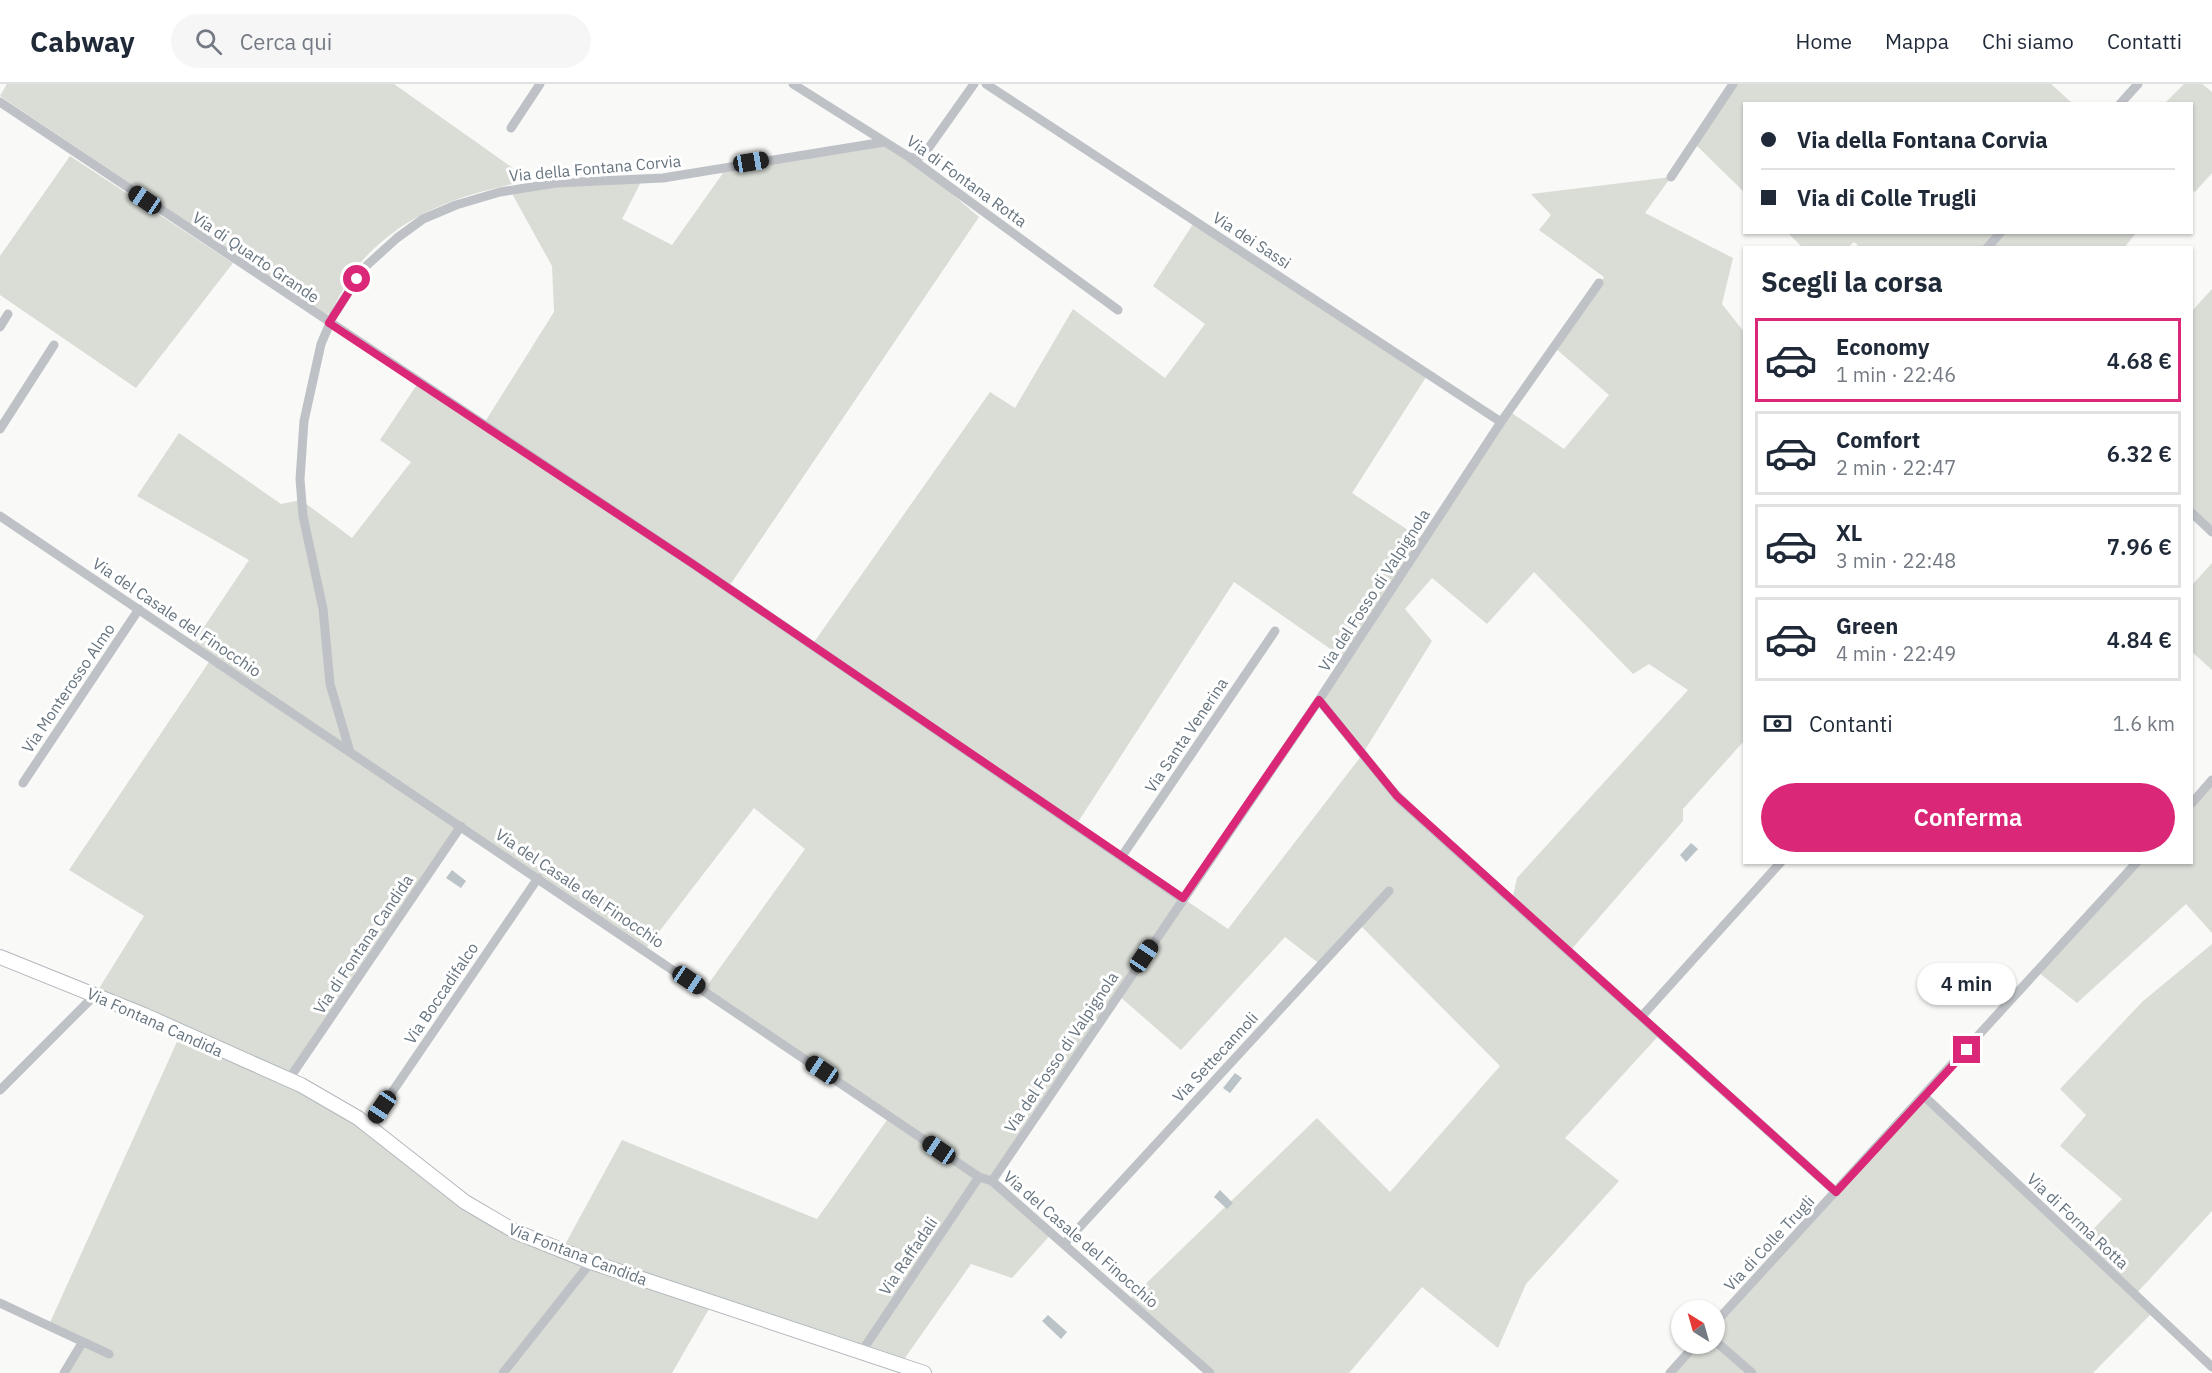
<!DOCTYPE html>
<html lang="it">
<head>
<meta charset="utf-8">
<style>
  :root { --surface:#fff; --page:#f6f6f7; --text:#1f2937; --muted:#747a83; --line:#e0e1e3; --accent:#db2777 }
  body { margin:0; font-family:"IBM Plex Sans",sans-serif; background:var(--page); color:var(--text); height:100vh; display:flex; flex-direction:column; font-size:22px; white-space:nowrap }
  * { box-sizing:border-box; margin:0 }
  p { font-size:20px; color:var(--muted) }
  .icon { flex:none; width:33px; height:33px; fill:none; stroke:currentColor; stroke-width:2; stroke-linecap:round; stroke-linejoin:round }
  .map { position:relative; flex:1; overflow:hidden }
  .details { position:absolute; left:1743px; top:162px; width:450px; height:618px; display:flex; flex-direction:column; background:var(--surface); border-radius:0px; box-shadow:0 2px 4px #0004 }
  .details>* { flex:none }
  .banner { position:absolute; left:1743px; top:18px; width:450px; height:132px; border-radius:0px; box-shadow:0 2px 4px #0004; display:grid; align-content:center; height:132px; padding:0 18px; background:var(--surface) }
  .needle { width:39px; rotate:323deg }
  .buttons { position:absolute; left:1671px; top:1216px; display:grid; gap:12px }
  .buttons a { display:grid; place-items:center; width:54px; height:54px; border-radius:50%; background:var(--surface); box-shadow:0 2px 4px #0004; font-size:30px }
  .end { position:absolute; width:27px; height:27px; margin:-14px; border:8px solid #db2777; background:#fff; box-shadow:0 0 0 3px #fff }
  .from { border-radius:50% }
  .bubble { position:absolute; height:42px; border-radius:21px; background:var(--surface); box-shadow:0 2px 4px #0004; font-size:20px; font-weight:600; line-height:42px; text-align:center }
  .car { position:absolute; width:18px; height:36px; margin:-18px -9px; border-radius:8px; box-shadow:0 0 4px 2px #0007; background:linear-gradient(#222 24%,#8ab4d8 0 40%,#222 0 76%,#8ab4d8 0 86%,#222 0) }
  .banner b { display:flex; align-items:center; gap:21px; height:57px; font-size:22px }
  .banner b+b { border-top:2px solid var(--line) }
  .banner i { width:15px; height:15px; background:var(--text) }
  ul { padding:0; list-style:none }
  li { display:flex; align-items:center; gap:18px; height:84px; margin:0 12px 9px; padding:0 6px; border:3px solid var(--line); border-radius:0px }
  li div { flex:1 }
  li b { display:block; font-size:22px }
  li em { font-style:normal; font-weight:600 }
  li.active { border-color:var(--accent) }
  li>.icon { width:54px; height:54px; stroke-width:1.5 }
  h2 { padding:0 18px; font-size:27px; line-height:72px }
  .pay { display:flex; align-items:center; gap:15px; height:66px; padding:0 18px; font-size:22px }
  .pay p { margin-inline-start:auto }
  .cta { display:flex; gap:12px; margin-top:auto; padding:12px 18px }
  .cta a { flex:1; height:69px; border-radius:36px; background:var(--accent); color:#fff; font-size:24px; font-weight:600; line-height:69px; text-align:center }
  header { display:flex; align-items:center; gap:36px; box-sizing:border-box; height:84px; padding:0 30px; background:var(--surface); border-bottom:2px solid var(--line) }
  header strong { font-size:28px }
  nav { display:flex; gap:33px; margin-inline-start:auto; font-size:21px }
  .search { width:420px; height:54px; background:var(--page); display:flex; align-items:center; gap:15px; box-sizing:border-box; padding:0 21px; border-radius:33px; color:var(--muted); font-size:22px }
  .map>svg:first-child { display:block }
  .green { fill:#d9ddd6; fill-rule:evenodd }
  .water { fill:#bac3c7 }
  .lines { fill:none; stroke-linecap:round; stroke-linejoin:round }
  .secondary-casing { stroke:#b3b8bd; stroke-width:16 }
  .minor { stroke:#bec2c6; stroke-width:9 }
  .secondary { stroke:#fff; stroke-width:14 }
  .route { stroke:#db2777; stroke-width:8 }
  .labels { text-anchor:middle; stroke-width:6; stroke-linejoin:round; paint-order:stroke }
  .street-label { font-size:16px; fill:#66747f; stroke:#fff }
</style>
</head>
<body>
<header>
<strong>Cabway</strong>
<div class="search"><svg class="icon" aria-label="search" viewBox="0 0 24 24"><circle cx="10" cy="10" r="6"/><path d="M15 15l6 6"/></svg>Cerca qui</div>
<nav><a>Home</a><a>Mappa</a><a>Chi siamo</a><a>Contatti</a></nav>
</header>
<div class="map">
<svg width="2212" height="1289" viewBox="0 0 2212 1289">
  <rect width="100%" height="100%" fill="#f9f9f7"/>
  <path class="green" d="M7,0H394L530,96C465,110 409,125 362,177C349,192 340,212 330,229L326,231L0,12Z
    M1733,0H2051L2072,19L1744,20V108L1694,59Z
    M2184,0H2202L2212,8V89L2195,108L2192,105V20L2165,19Z
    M884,58L909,73L979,133L728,504L812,561L990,308L1015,324L1073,225L1165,294L1205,240L1153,202L1195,137L1428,290L1352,409L1423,456L1509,327L1564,365L1609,311L1554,263L1604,193L1539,146L1551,131L1531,110L1671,93L1645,129L1733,174L1722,220L1744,248V657L1683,725V737L1570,867L1661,949L1565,1054L1619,1097L1526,1200L1498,1264L1422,1203L1349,1289H1210L1129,1216L1317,1034L1390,1108L1500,982L1359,840L1321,881L1285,853L1181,966L1118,911L992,1096L1052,1149L1012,1194L971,1180L900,1281L713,1218L672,1289H64L82,1259L48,1243L181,949L95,911L144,832L69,786L211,575L192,561L249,476L137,412L179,349L281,420L301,416L352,454L411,378L380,356L418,299L483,341L554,228L552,182L510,106L642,96L622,135L672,161L728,82ZM1534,488L1633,590L1649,580L1688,606L1517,794L1512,816L1362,671L1432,557L1405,525L1432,494L1487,540ZM1234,498L1345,575L1319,616L1362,671L1228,845L1076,741ZM754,724L805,765L704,906L887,1036L817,1135L622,1056L562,1166L443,1102L290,995L461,742L645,866Z
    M70,72L233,179L136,304L0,211V172Z
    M1788,149H2136L2124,164H1861L1854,158L1848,163L1803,164Z
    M2212,205V448L2192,429V227Z
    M2212,479V586L2192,568V501Z
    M2212,696V849L2186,820L2077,919L2038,888L2137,779L2192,778V719Z
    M2212,860V1127L2135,1211L2153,1228L2093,1289H1670L1696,1260H1714L1715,1240L1924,1012L2080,1159L2122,1115L2060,1062L2086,1031L2060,1005L2142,918Z"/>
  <path class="water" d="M1691,759L1698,765L1686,778L1680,771Z
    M452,786L466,797L461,804L446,794Z
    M1235,989L1242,994L1230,1009L1223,1004Z
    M1220,1106L1233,1119L1227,1125L1214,1113Z
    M1048,1231L1067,1248L1061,1255L1042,1237Z"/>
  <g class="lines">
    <g class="secondary-casing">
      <path id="secondary" d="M0,873L144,931L301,1001L358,1034L465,1118L516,1148L591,1178L924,1289"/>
    </g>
    <path class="minor" d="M793,0L909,73L1118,226
      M986,0L1501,338
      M0,18L693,480L1183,815
      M2120,20L2138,0
      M511,44L540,0
      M909,73L918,74L925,69L974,0
      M1671,93L1733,0
      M1987,164L2001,148
      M0,243L8,230
      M0,345L54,261
      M2192,429L2212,448
      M0,432L979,1093L992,1097L1210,1289
      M1319,616L1399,715L1836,1108
      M350,668L330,600L323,525L303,432L300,395L304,337L321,260L333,232L365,183L397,154L423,135L456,121L500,108L556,99L663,94L884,58
      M23,699L139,525
      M2192,719L2212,696
      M1122,772L1275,547
      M1642,932L1781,778
      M289,995L461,742
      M0,1006L95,911
      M1924,1012L2212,1283
      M369,1042L538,794
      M992,1097L1319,616L1501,338L1599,199
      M1064,1160L1389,807
      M0,1219L109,1270
      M1714,1240L2137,778
      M1714,1256L1752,1289
      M862,1267L979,1093
      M64,1289L82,1259
      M503,1289L591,1178
      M1670,1289L1696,1260"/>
    <use href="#secondary" class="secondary"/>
  </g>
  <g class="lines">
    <path class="route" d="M357,195L329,239L693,480L1183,814L1319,616L1397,712L1836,1108L1967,966"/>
  </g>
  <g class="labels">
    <g class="street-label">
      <text transform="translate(595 84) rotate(-5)" y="6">Via della Fontana Corvia</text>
      <text transform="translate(967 97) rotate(36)" y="6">Via di Fontana Rotta</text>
      <text transform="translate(1252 156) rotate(33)" y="6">Via dei Sassi</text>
      <text transform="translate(256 173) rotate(34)" y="6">Via di Quarto Grande</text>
      <text transform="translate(1374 506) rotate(-57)" y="6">Via del Fosso di Valpignola</text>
      <text transform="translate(177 533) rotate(34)" y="6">Via del Casale del Finocchio</text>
      <text transform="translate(68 604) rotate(-56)" y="6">Via Monterosso Almo</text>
      <text transform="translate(1186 651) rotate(-56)" y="6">Via Santa Venerina</text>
      <text transform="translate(580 804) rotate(34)" y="6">Via del Casale del Finocchio</text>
      <text transform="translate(363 860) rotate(-56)" y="6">Via di Fontana Candida</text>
      <text transform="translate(441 909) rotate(-56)" y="6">Via Boccadifalco</text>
      <text transform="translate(155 938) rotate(24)" y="6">Via Fontana Candida</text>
      <text transform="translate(1061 968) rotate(-56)" y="6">Via del Fosso di Valpignola</text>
      <text transform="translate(1215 973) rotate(-47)" y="6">Via Settecannoli</text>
      <text transform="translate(2078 1137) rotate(43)" y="6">Via di Forma Rotta</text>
      <text transform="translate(1081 1155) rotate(41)" y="6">Via del Casale del Finocchio</text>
      <text transform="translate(1769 1159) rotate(-47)" y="6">Via di Colle Trugli</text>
      <text transform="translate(578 1170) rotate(21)" y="6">Via Fontana Candida</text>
      <text transform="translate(908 1172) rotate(-56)" y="6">Via Raffadali</text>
    </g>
  </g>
</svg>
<div class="buttons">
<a><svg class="needle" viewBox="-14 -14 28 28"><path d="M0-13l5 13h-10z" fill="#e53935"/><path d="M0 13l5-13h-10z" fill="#747a83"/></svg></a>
</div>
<i class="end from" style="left:357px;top:195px"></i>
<i class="end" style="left:1967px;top:966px"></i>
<div class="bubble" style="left:1917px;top:879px;width:99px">4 min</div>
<i class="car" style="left:751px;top:78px;rotate:81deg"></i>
<i class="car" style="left:145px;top:116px;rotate:304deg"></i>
<i class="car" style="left:1144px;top:872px;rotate:34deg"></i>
<i class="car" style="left:689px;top:896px;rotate:124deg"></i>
<i class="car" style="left:822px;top:986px;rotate:304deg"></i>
<i class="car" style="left:382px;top:1023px;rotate:214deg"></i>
<i class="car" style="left:939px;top:1066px;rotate:304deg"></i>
<div class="banner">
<b><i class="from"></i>Via della Fontana Corvia</b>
<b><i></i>Via di Colle Trugli</b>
</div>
<section class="details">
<h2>Scegli la corsa</h2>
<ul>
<li class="active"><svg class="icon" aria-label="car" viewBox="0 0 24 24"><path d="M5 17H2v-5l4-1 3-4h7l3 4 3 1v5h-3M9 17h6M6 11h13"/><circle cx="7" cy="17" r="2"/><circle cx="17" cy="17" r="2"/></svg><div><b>Economy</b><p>1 min · 22:46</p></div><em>4.68 €</em></li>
<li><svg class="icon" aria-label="car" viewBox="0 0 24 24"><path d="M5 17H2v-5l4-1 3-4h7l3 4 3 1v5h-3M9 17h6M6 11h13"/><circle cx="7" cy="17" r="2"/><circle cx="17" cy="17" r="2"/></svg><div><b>Comfort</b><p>2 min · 22:47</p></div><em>6.32 €</em></li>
<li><svg class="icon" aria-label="car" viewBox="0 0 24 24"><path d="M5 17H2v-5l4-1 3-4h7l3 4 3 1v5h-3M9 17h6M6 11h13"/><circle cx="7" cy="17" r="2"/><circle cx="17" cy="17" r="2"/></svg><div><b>XL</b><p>3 min · 22:48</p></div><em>7.96 €</em></li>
<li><svg class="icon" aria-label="car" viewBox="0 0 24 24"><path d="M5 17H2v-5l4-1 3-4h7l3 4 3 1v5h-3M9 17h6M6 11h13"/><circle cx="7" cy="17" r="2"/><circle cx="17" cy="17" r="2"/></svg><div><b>Green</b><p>4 min · 22:49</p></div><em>4.84 €</em></li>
</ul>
<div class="pay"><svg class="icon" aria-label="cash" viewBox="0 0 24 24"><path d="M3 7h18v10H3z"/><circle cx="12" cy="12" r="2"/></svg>Contanti<p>1.6 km</p></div>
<div class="cta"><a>Conferma</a></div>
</section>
</div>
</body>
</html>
